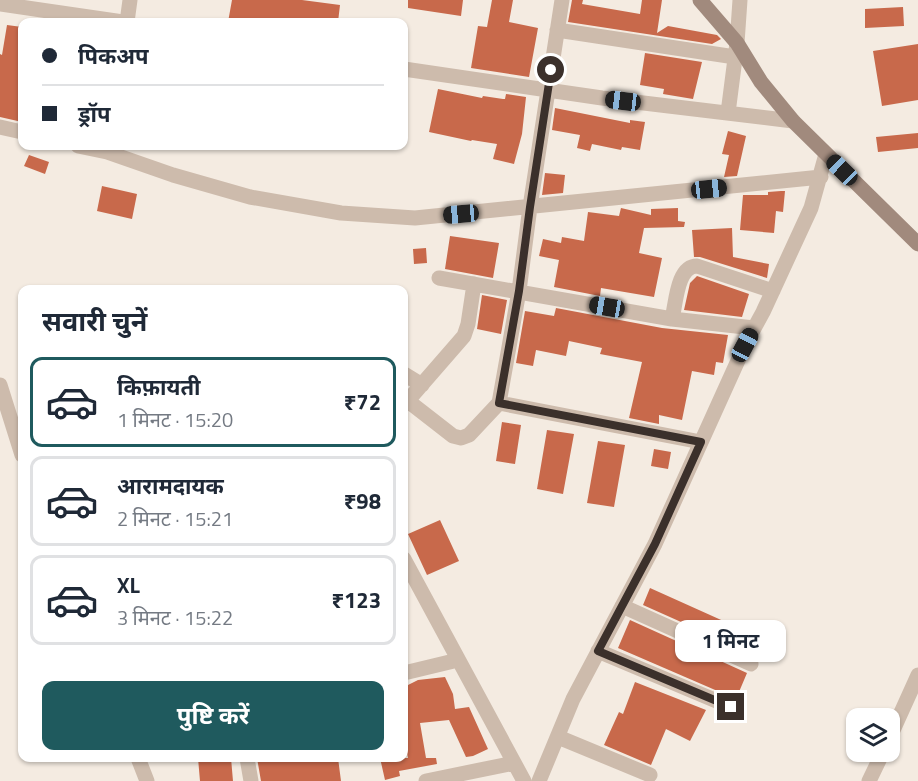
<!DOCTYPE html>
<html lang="hi">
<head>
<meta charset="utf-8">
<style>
  :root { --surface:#fff; --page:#f2f2f3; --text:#1f2937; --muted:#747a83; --line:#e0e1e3; --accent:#1f5a5e }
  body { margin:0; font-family:"Titillium Web","Noto Sans Devanagari",sans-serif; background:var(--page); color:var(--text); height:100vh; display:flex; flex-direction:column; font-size:22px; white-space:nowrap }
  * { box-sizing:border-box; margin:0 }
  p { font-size:20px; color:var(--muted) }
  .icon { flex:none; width:33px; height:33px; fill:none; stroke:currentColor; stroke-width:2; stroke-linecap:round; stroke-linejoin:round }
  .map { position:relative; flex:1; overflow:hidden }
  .drawer { position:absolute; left:18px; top:285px; width:390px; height:477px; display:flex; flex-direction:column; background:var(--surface); border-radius:12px; box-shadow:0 2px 4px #0004 }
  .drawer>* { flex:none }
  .banner { position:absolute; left:18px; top:18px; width:390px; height:132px; border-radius:12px; box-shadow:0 2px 4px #0004; display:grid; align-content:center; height:132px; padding:0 24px; background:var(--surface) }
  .tools { position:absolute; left:846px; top:708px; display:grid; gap:12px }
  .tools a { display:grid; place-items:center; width:54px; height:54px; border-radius:12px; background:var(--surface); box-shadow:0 2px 4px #0004; font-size:30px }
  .end { position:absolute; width:27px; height:27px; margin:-14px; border:8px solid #3b302b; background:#fff; box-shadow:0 0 0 3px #fff }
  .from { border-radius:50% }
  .bubble { position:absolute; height:42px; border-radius:12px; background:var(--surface); box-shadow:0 2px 4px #0004; font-size:20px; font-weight:700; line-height:42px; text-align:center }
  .car { position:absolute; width:18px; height:36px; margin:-18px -9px; border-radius:8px; box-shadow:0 0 4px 2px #0007; background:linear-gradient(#222 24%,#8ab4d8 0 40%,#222 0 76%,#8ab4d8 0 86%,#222 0) }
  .banner b { display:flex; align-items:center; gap:21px; height:57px; font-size:22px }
  .banner b+b { border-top:2px solid var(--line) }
  .banner i { width:15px; height:15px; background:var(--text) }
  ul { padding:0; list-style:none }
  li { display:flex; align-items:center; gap:18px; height:90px; margin:0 12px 9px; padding:0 12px; border:3px solid var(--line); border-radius:12px }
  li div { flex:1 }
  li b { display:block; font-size:22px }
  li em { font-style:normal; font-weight:700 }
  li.selected { border-color:var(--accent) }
  li>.icon { width:54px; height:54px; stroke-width:1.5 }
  h2 { padding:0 24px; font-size:27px; line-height:72px }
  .primary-button { display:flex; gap:12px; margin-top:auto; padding:12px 24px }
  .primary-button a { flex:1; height:69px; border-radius:12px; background:var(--accent); color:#fff; font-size:24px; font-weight:700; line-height:69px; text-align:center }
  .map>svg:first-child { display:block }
  .building { fill:#c8694b }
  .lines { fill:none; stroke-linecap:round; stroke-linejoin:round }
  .minor { stroke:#cdbbac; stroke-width:15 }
  .secondary { stroke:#a18a7d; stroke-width:15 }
  .route { stroke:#3b302b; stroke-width:8 }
</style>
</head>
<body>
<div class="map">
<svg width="918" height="781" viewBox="0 0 918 781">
  <rect width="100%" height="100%" fill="#f4ebe1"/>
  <path class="building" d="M232,0H302L340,5L338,22H228Z
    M408,0H463L461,16L408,8Z
    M492,0H513L509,22L538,28L529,77L471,68L478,26L487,27Z
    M572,0H583L582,4L640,14L642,0H662L657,33L668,26L717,35L721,39L712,44L568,22Z
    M903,7L904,26L865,28V9Z
    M7,25L22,27V122L0,117V54L2,55Z
    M918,44V100L882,106L873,51Z
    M645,53L702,62L693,99L663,94L664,89L640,85Z
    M438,89L482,98L483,96L503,99H505L506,94L526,97L522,134L514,164L493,159L497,144L472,140L471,141L429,132Z
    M555,108L630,123V120L645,122L640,150L622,147L621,150L592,144L590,151L577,148L580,135L552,130Z
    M728,131L746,136L737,176L724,177L729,155L722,154Z
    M918,133V148L878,152L876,137Z
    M29,155L49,162L45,174L24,166Z
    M545,173L565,175L563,193L542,195Z
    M102,186L137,194L132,219L97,211Z
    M781,191H785L783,212L776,211L774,233L740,230L743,195H768V192Z
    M621,208L651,215V209L678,208V221L685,222L684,227L644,228L639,253L662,258L654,297L601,288L600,296L554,287L559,260L539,256L543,239L561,243L562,237L584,241L588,212L619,216Z
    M732,228L733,257L769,264L767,278L700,257H694L692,230Z
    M450,236L499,243L493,278L445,269Z
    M426,248L427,263L414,264L413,249Z
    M697,276L749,294L742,317L684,310L690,283Z
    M482,295L507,300L501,334L477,329Z
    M556,308L662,328L728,335L723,363L716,362L714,375L692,371L682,420L659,415V424L629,418L642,362L600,354L602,348L569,341L566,356L536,350L533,366L516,363L525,311L554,316Z
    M502,422L521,425L515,464L496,461Z
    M547,430L574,434L563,494L537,489Z
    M598,441L625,445L614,507L587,503Z
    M654,449L671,452L668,469L651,466Z
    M440,520L459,561L427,575L408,534Z
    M650,588L768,641L760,660L755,655L643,605Z
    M630,620L747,673L736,699L618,648Z
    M445,677L453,694L455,709L469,707L488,749L473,756L466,757L449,720L420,723L426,758H436L437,764L399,771L400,776L385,780L380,758H408L404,736V687L418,680Z
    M635,682L706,710L690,741L666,729L651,765L604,745L619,712L623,714Z
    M198,758H231L233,781H200Z
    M257,758H338L341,781H261Z"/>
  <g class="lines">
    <path class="minor" d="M562,0L530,207L519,291L499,403L701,442
      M0,4L123,22
      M127,22L130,0
      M557,30L735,57
      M404,69L602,98L793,121
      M728,113L737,43L740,0
      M0,127L22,132
      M78,146L107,152L173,175L250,197L341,213L415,218L821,177
      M439,278L672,319L754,328
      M672,319C676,303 677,266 697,266L773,291
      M404,374L422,385
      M0,385L22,455
      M408,401L453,436L461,438L469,435L499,403
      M404,405L464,336L468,324L474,284
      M404,559L524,781
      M622,606L751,664
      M598,651L731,707
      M404,673L458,660
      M558,737L650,775
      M890,737L918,675
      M138,758L147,781
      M247,758L251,781
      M426,781L514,763
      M539,781L573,699L655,544L745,345L763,312L811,208L826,154
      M869,781L883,752"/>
    <path class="secondary" d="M700,0L737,43L761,82L793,121L918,244"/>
  </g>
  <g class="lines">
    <path class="route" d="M551,70L530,207L519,291L499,403L701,442L655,544L598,651L731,707"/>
  </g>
</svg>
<div class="tools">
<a><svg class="icon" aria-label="layers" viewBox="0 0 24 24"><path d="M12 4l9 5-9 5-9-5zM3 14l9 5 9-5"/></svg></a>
</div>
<i class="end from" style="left:551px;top:70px"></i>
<i class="end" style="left:731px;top:707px"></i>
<div class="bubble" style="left:675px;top:620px;width:111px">1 मिनट</div>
<i class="car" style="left:623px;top:101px;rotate:277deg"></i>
<i class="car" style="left:842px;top:170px;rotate:314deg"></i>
<i class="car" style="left:709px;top:189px;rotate:84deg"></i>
<i class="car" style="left:461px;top:214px;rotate:265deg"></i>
<i class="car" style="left:607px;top:307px;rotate:280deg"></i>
<i class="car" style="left:745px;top:345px;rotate:28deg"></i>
<div class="banner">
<b><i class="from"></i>पिकअप</b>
<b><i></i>ड्रॉप</b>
</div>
<section class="drawer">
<h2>सवारी चुनें</h2>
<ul>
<li class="selected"><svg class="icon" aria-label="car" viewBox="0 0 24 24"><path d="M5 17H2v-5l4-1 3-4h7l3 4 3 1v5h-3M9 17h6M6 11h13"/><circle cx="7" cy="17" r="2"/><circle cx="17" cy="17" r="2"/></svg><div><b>किफ़ायती</b><p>1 मिनट · 15:20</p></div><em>₹72</em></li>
<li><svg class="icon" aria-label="car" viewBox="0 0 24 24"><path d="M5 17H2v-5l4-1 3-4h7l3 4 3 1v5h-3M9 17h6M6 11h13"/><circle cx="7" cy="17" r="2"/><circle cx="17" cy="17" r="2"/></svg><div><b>आरामदायक</b><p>2 मिनट · 15:21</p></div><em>₹98</em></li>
<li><svg class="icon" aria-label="car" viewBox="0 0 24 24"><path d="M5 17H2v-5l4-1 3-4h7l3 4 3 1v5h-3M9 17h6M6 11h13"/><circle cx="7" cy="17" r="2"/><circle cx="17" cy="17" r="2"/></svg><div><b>XL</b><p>3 मिनट · 15:22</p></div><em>₹123</em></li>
</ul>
<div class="primary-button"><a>पुष्टि करें</a></div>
</section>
</div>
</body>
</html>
